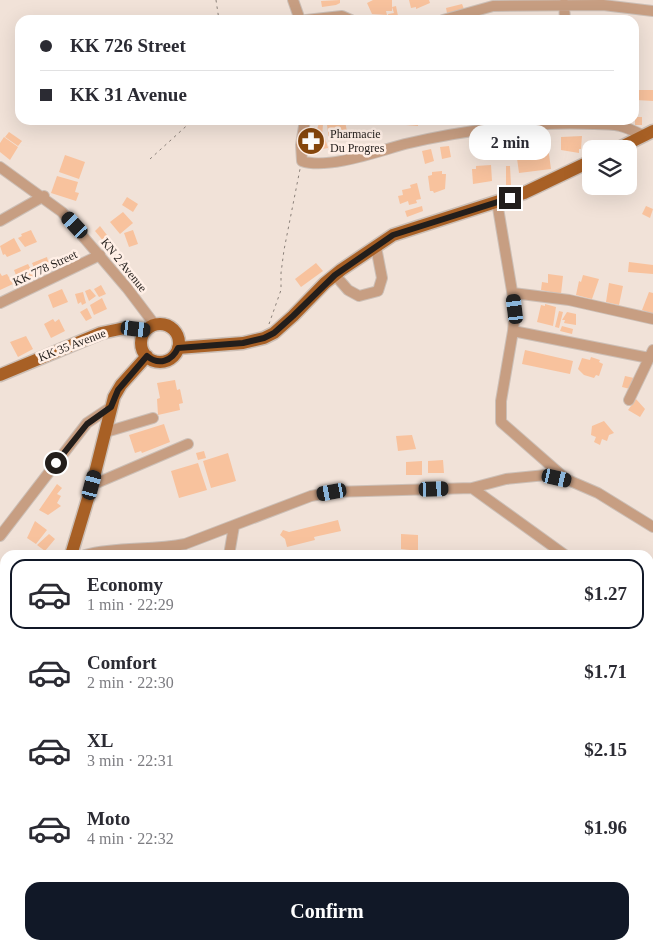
<!DOCTYPE html>
<html lang="en">
<head>
<meta charset="utf-8">
<style>
  :root { --surface:#fff; --page:#f7f7f7; --text:#2b2b33; --muted:#7c7c81; --line:#e1e1e2; --accent:#111827 }
  body { margin:0; font-family:Georgia,serif; background:var(--page); color:var(--text); height:100vh; display:flex; flex-direction:column; font-size:19px; white-space:nowrap }
  * { box-sizing:border-box; margin:0 }
  p { font-size:16px; color:var(--muted) }
  .icon { flex:none; width:28px; height:28px; fill:none; stroke:currentColor; stroke-width:2; stroke-linecap:round; stroke-linejoin:round }
  .map { position:relative; flex:1; overflow:hidden }
  .details { position:absolute; left:0px; top:550px; width:654px; height:400px; display:flex; flex-direction:column; background:var(--surface); border-radius:15px 15px 0 0; box-shadow:0 5px 20px #0002 }
  .details>* { flex:none }
  .top-card { position:absolute; left:15px; top:15px; width:624px; height:110px; border-radius:15px; box-shadow:0 5px 20px #0002; display:grid; align-content:center; height:110px; padding:0 25px; background:var(--surface) }
  .fabs { position:absolute; left:582px; top:140px; display:grid; gap:10px }
  .fabs a { display:grid; place-items:center; width:55px; height:55px; border-radius:10px; background:var(--surface); box-shadow:0 5px 20px #0002; font-size:25px }
  .end { position:absolute; width:22px; height:22px; margin:-11px; border:6px solid #231e1b; background:#fff; box-shadow:0 0 0 2px #fff }
  .from { border-radius:50% }
  .bubble { position:absolute; height:35px; border-radius:15px; background:var(--surface); box-shadow:0 5px 20px #0002; font-size:16px; font-weight:700; line-height:35px; text-align:center }
  .car { position:absolute; width:15px; height:30px; margin:-15px -8px; border-radius:6px; box-shadow:0 0 4px 1px #0007; background:linear-gradient(#222 24%,#8ab4d8 0 40%,#222 0 76%,#8ab4d8 0 86%,#222 0) }
  .top-card b { display:flex; align-items:center; gap:18px; height:48px; font-size:19px }
  .top-card b+b { border-top:1px solid var(--line) }
  .top-card i { width:12px; height:12px; background:var(--text) }
  ul { padding:9px 0 0; list-style:none }
  li { display:flex; align-items:center; gap:15px; height:70px; margin:0 10px 8px; padding:0 15px; border:2px solid transparent; border-radius:15px }
  li div { flex:1 }
  li b { display:block; font-size:19px }
  li em { font-style:normal; font-weight:700 }
  li.selected { border-color:var(--accent) }
  li>.icon { width:45px; height:45px; stroke-width:1.5 }
  .action { display:flex; gap:10px; margin-top:auto; padding:10px 25px }
  .action a { flex:1; height:58px; border-radius:15px; background:var(--accent); color:#fff; font-size:20px; font-weight:700; line-height:58px; text-align:center }
  .map>svg:first-child { display:block }
  .green { fill:#d4b29c }
  .building { fill:#f8c29d }
  .lines { fill:none; stroke-linecap:round; stroke-linejoin:round }
  .minor-casing { stroke:#ccbfb6; stroke-width:12 }
  .major-casing { stroke:#ccbfb6; stroke-width:15 }
  .path { stroke:#8a8079; stroke-width:1; stroke-dasharray:2.5 4; stroke-linecap:butt }
  .minor { stroke:#c79e82; stroke-width:10 }
  .major { stroke:#a86025; stroke-width:12 }
  .route { stroke:#231e1b; stroke-width:6 }
  .labels { text-anchor:middle; stroke-width:5; stroke-linejoin:round; paint-order:stroke }
  .poi-label { font-size:12px; fill:#231e1b; stroke:#ffefe6; text-anchor:start }
  .street-label { font-size:12px; fill:#231e1b; stroke:#ffefe6 }
</style>
</head>
<body>
<div class="map">
<svg width="653" height="950" viewBox="0 0 653 950">
  <rect width="100%" height="100%" fill="#f1e2d8"/>
  <path class="green" d="M649,622H653V758L649,754Z
    M649,772L653,777V950H521V945H649Z"/>
  <path class="building" d="M340,0V3L336,5L322,7L321,1Z
    M373,0H392V11H386L387,15L372,14L367,3Z
    M409,0H429L430,3L416,9V7L411,8Z
    M462,4L464,9L447,13L446,8Z
    M396,6L398,16L389,18L388,14L394,13L392,7Z
    M636,90H653V101L636,100Z
    M635,117H642V125H635Z
    M340,120V122L345,121L348,137L329,139L327,125L334,124V121Z
    M405,120H418V126L406,125Z
    M442,120H457L458,124H442Z
    M319,123L323,124L322,137L314,139Z
    M9,132L22,141L18,146L5,137Z
    M582,136L581,149H579V153L561,150V137Z
    M4,137L18,147L10,160L0,152V143Z
    M325,138L328,148L317,150L315,141Z
    M511,143H523L524,149H511Z
    M449,146L451,157L442,159L440,147Z
    M548,147L551,169L519,173L516,151Z
    M431,149L434,161L425,164L422,151Z
    M65,155L85,162L79,179L59,172Z
    M491,165L492,181L473,184L472,169H476V166Z
    M506,166H510L511,185H506Z
    M442,171V174H446L445,189L434,193L433,191H430L428,176L432,175V172Z
    M57,176L78,182L75,192L79,193L76,201L51,193Z
    M417,183L421,199L416,200L417,203L409,205L408,201L400,204L398,196L403,195L402,190L411,188L410,185Z
    M127,197L138,204L133,212L122,205Z
    M422,206L423,211L407,217L405,211Z
    M646,206L653,209L650,218L642,214Z
    M123,212L133,223L120,234L110,222Z
    M100,226L110,239L105,243L95,231Z
    M31,230L37,242L25,247L18,238L22,236L21,234Z
    M133,230L138,244L129,247L124,233Z
    M14,238L21,251L7,257L5,254L3,255L0,246Z
    M47,257L48,261L52,259L55,267L40,273L38,269L35,270L32,263Z
    M629,262L653,265V274L628,272Z
    M316,263L323,271L301,287L295,279Z
    M28,264L35,277L19,283L14,270Z
    M0,273L2,276L7,274L13,284L0,290Z
    M548,274L563,276L561,294L541,290L542,282L548,283Z
    M583,275L599,279L592,299L576,295L579,281L581,282Z
    M609,283L623,286L619,305L606,302Z
    M101,285L106,294L99,297L94,289Z
    M62,289L68,302L53,308L48,295Z
    M90,289L96,296L89,301L85,291Z
    M83,292L86,303L82,305L81,302L78,304L75,294Z
    M649,292L653,293V314L642,310Z
    M102,298L107,309L94,315L90,305Z
    M545,304L556,307L553,326L537,322L541,305L545,306Z
    M87,308L92,318L86,321L80,312Z
    M559,311L563,312L559,328L555,327Z
    M567,312L576,314V325L564,323L565,320H562Z
    M53,319L55,322L59,319L65,331L51,338L44,324Z
    M562,326L573,329L572,334L560,331Z
    M26,336L33,349L18,357L10,342Z
    M525,350L573,361L570,374L522,364Z
    M591,357L600,360L599,362L603,364L599,376L596,375L594,378L584,375L578,369L582,358L590,360Z
    M625,376L634,378L630,389L622,387Z
    M175,380L177,390L180,389L183,403L179,404L180,410L158,415L157,399L160,398L157,383Z
    M636,399L645,409L640,417L628,410Z
    M604,421L614,433L609,435L607,441L602,439L600,445L594,442L596,437L591,435L592,426Z
    M164,424L170,442L142,453L141,451L135,453L129,435Z
    M412,435L416,449L398,451L396,436Z
    M204,451L206,458L198,460L196,453Z
    M228,453L236,481L211,488L203,461Z
    M443,460L444,473H428V461Z
    M422,461V475H406V462Z
    M198,463L207,490L179,498L171,471Z
    M57,484L62,488L57,494L61,496L57,503L61,506L48,515L39,510Z
    M338,520L341,531L314,537L315,540L287,547L285,539L280,535L283,530L289,532Z
    M35,521L47,530L36,544L27,538Z
    M49,534L55,539L45,551L37,545Z
    M401,534L418,535V551L401,549Z"/>
  <g class="lines">
    <g class="minor-casing">
      <path id="minor" d="M293,0L300,20
        M564,4L565,20
        M306,20L342,16L351,20
        M443,20L493,6L603,5L653,11
        M305,120L301,145L302,161C327,170 379,151 405,144C464,130 534,121 594,124C602,124 612,124 620,126C629,128 637,133 645,136
        M0,167L62,212L127,288L155,325
        M497,202L515,309L513,331L649,358
        M0,221L44,196
        M335,275L348,290L359,296L378,291L382,278L376,247
        M513,293L569,300L653,319
        M0,303L100,255
        M513,331L501,401V422L566,479
        M629,400L653,350
        M106,432L153,418
        M92,485L188,444
        M472,488L565,555
        M0,536L87,423L111,407
        M85,555C119,546 151,551 185,544L311,496L332,492L472,488L506,479L546,475L568,480L598,493L653,527
        M229,555L234,526
        M0,756L5,753"/>
    </g>
    <g class="major-casing">
      <path id="major" d="M617,149L653,131
        M141 343a19 19 0 1 1 38 0a19 19 0 1 1-38 0Z
        M178,348L243,343L264,338L274,333L293,316L325,283L341,270L393,235L524,193L591,161
        M0,375L101,333L125,328L146,330
        M71,555L92,485L114,397L121,385L147,356
        M649,762L653,767
        M0,826L5,802"/>
    </g>
    <path class="path" d="M216,0L219,20
      M150,159L193,120
      M269,324L281,290V273L284,250L300,169
      M649,613L653,616
      M649,881H653
      M219,950L225,945"/>
    <use href="#minor" class="minor"/>
    <use href="#major" class="major"/>
  </g>
  <g class="lines">
    <path class="route" d="M56,463L87,424L111,407L118,390L147,356C159,366 172,361 178,348L243,343L264,338L274,333L293,316L335,275L393,235L510,198"/>
  </g>
  <defs>
    <g id="pharmacy-disc" transform="scale(1.4375)"><circle r="9.5" fill="#86470d" stroke="#ffefe6"/><path d="M-2-6h4v4h4v4h-4v4h-4v-4h-4v-4h4Z" fill="#fff"/></g>
  </defs>
  <g fill-rule="evenodd">
    <use href="#pharmacy-disc" x="311" y="141"/>
  </g>
  <g class="labels">
    <g class="poi-label">
      <text x="330" y="138">Pharmacie<tspan x="330" dy="14">Du Progres</tspan></text>
    </g>
    <g class="street-label">
      <text transform="translate(124 265) rotate(51)" y="4">KN 2 Avenue</text>
      <text transform="translate(45 268) rotate(-25)" y="4">KK 778 Street</text>
      <text transform="translate(72 345) rotate(-21)" y="4">KK 35 Avenue</text>
    </g>
  </g>
</svg>
<div class="fabs">
<a><svg class="icon" aria-label="layers" viewBox="0 0 24 24"><path d="M12 4l9 5-9 5-9-5zM3 14l9 5 9-5"/></svg></a>
</div>
<i class="end from" style="left:56px;top:463px"></i>
<i class="end" style="left:510px;top:198px"></i>
<div class="bubble" style="left:469px;top:125px;width:82px">2 min</div>
<i class="car" style="left:75px;top:225px;rotate:317deg"></i>
<i class="car" style="left:515px;top:309px;rotate:353deg"></i>
<i class="car" style="left:136px;top:329px;rotate:97deg"></i>
<i class="car" style="left:557px;top:478px;rotate:103deg"></i>
<i class="car" style="left:92px;top:485px;rotate:15deg"></i>
<i class="car" style="left:434px;top:489px;rotate:88deg"></i>
<i class="car" style="left:332px;top:492px;rotate:260deg"></i>
<div class="top-card">
<b><i class="from"></i>KK 726 Street</b>
<b><i></i>KK 31 Avenue</b>
</div>
<section class="details">
<ul>
<li class="selected"><svg class="icon" aria-label="car" viewBox="0 0 24 24"><path d="M5 17H2v-5l4-1 3-4h7l3 4 3 1v5h-3M9 17h6M6 11h13"/><circle cx="7" cy="17" r="2"/><circle cx="17" cy="17" r="2"/></svg><div><b>Economy</b><p>1 min · 22:29</p></div><em>$1.27</em></li>
<li><svg class="icon" aria-label="car" viewBox="0 0 24 24"><path d="M5 17H2v-5l4-1 3-4h7l3 4 3 1v5h-3M9 17h6M6 11h13"/><circle cx="7" cy="17" r="2"/><circle cx="17" cy="17" r="2"/></svg><div><b>Comfort</b><p>2 min · 22:30</p></div><em>$1.71</em></li>
<li><svg class="icon" aria-label="car" viewBox="0 0 24 24"><path d="M5 17H2v-5l4-1 3-4h7l3 4 3 1v5h-3M9 17h6M6 11h13"/><circle cx="7" cy="17" r="2"/><circle cx="17" cy="17" r="2"/></svg><div><b>XL</b><p>3 min · 22:31</p></div><em>$2.15</em></li>
<li><svg class="icon" aria-label="car" viewBox="0 0 24 24"><path d="M5 17H2v-5l4-1 3-4h7l3 4 3 1v5h-3M9 17h6M6 11h13"/><circle cx="7" cy="17" r="2"/><circle cx="17" cy="17" r="2"/></svg><div><b>Moto</b><p>4 min · 22:32</p></div><em>$1.96</em></li>
</ul>
<div class="action"><a>Confirm</a></div>
</section>
</div>
</body>
</html>
